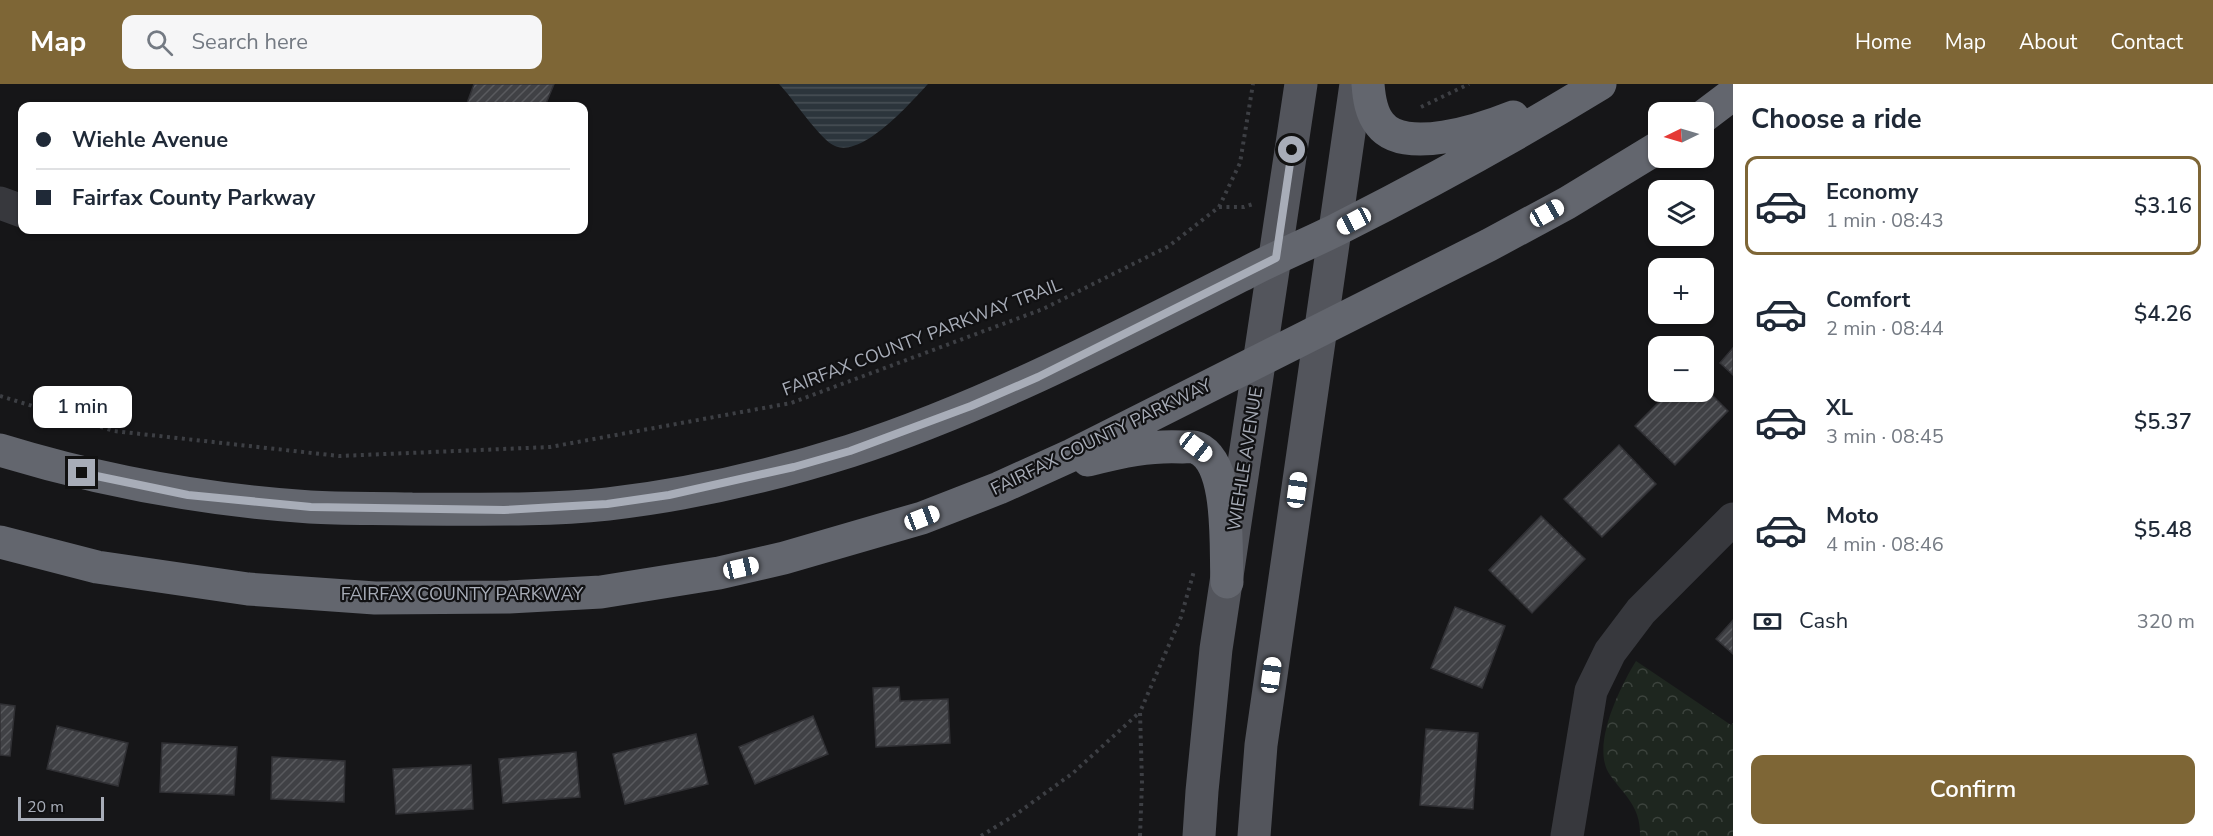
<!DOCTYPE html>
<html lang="en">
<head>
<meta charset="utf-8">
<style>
  :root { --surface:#fff; --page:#f6f6f7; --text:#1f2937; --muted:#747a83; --line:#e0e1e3; --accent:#7e6636 }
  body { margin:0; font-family:"Nunito Sans",sans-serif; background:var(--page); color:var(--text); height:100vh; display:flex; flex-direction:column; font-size:22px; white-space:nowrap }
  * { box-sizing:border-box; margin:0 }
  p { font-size:20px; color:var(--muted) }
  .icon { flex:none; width:33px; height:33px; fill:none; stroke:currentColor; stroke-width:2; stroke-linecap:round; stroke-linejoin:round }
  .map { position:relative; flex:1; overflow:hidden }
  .details { display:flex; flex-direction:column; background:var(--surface); width:480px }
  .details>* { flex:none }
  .guide { position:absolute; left:18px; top:18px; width:570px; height:132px; border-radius:12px; box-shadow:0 2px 4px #0004; display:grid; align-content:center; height:132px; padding:0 18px; background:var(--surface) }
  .needle { width:39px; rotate:265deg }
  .controls { position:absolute; left:1648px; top:18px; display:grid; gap:12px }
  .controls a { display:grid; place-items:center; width:66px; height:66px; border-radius:12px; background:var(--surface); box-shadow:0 2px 4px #0004; font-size:30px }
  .scale { position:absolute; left:18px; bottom:15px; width:86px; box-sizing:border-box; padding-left:6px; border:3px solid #a8adb8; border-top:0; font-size:16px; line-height:21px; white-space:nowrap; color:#a8adb8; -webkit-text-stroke:4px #111113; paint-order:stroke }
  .end { position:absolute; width:27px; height:27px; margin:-14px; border:8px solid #a8adb8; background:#111; box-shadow:0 0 0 3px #111 }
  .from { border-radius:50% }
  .bubble { position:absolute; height:42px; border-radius:12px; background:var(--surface); box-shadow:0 2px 4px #0004; font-size:20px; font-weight:600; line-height:42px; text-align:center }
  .car { position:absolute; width:18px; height:36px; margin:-18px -9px; border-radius:8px; box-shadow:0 0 4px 2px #0007; background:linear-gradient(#fff 24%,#345 0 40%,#fff 0 76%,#345 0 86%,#fff 0) }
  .guide b { display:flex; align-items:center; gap:21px; height:57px; font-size:22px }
  .guide b+b { border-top:2px solid var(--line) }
  .guide i { width:15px; height:15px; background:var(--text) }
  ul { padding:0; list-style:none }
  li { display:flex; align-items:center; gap:18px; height:99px; margin:0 12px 9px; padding:0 6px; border:3px solid transparent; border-radius:12px }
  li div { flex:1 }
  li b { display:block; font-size:22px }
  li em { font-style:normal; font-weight:600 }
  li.on { border-color:var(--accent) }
  li>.icon { width:54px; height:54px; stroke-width:1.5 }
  h2 { padding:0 18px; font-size:27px; line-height:72px }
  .pay { display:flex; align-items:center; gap:15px; height:66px; padding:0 18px; font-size:22px }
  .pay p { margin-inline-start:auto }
  .action { display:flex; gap:12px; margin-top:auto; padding:12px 18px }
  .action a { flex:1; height:69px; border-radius:12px; background:var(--accent); color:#fff; font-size:24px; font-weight:600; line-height:69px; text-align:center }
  header { display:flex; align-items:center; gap:36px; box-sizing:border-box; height:84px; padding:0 30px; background:var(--accent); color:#fff }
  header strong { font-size:28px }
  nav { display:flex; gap:33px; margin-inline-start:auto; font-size:21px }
  .search { width:420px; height:54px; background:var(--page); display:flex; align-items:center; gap:15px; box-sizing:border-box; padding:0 21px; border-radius:12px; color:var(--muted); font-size:22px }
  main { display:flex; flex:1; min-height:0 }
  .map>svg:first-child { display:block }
  .park { fill:url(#park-crowns) }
  .water { fill:url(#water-rules) }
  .building { fill:url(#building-hatch); stroke:#303034; stroke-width:1.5 }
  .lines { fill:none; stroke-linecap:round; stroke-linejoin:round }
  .path { stroke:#3d3f44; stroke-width:4; stroke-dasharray:3 4.5; stroke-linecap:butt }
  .minor { stroke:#37383d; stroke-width:33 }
  .major { stroke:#53555c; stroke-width:33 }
  .highway { stroke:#63666e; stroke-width:33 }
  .route { stroke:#a8adb8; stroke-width:8 }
  .labels { text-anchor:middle; stroke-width:4.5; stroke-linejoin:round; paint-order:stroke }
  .street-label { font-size:18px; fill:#a8adb8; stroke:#111113 }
</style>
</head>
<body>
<header>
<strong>Map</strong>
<div class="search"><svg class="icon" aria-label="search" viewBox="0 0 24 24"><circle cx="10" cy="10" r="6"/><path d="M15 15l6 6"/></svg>Search here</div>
<nav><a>Home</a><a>Map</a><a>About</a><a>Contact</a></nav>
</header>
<main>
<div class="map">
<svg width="1733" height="752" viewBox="0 0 1733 752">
  <defs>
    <pattern id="park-crowns" width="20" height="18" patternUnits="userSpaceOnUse" patternTransform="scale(1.5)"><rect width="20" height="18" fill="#1e261f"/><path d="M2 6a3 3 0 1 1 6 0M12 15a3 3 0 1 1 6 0" fill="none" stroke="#3c433d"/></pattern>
    <pattern id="water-rules" width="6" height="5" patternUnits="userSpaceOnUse" patternTransform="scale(1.5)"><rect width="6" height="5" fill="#2c353c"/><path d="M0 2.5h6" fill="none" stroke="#485056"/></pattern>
    <pattern id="building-hatch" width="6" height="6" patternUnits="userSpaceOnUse" patternTransform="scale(1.5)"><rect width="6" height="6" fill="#404145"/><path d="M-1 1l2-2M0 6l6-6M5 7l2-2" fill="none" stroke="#595a5e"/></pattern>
  </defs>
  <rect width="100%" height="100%" fill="#161618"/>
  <path class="park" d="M1636,577L1731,641L1733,639V752H1640C1641,723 1625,712 1610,691C1590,663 1620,603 1636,577Z"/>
  <path class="water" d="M779,0H928C911,18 863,74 835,62C821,57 792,13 779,0Z"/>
  <path class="building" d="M474,0H554L545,22H466Z
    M1733,264V291L1720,279Z
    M1704,303L1728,327L1675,381L1635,342L1669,308H1704Z
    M1619,361L1656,400L1602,453L1564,415Z
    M1541,432L1585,475L1532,529L1489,486Z
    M1455,523L1505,542L1482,604L1431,584Z
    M1733,536V570L1716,555Z
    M899,603L900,617L948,615L950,659L876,663L873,604Z
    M0,620L15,622L10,672L0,671Z
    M813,632L828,670L755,700L739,663Z
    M57,642L128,659L118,702L47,685Z
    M1426,645L1478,649L1473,725L1420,721Z
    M696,650L708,700L625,720L613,670Z
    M162,659L237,663L234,711L160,708Z
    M576,668L580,713L503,719L499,675Z
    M272,673L345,677L344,718L271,715Z
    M471,681L473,725L396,730L393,685Z"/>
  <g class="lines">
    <path class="path" d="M1421,23L1469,0
      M1219,123L1240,79L1253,0
      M0,312L114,347L339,372L550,363L791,319L1043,225L1169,162L1219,123H1244L1253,120
      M981,752L1015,731L1073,689L1140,628
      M1140,752L1142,699L1140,628L1181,533L1194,487"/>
    <path class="minor" d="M0,119L22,127
      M1567,752L1591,607L1610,568L1641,527L1733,435"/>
    <path class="major" d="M1199,752L1202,707L1216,565L1301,0
      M1254,752L1261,661L1356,0"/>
    <path class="highway" d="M1368,0C1369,14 1371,29 1380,40C1404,72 1483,45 1513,33
      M1704,32L1733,10
      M0,366C101,397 205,416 310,423C344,425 378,424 412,425C477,425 543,427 608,420C687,411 774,391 850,367C988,322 1117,254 1246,189C1276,173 1308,160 1338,145C1427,100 1515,52 1600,0
      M1088,376C1120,368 1150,361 1183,363C1187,363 1193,362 1197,364C1232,379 1225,465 1227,498
      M0,458L97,483L248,505L375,514L509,513L601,508L719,489L784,474L922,434L999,404L1072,371L1489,161L1567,119L1659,63"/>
  </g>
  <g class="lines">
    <path class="route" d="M82,389L188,411L311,423L504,426L607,420L669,411L794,383L850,367L971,322L1038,293L1276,174L1292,66"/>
  </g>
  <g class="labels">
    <g class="street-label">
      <text transform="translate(922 253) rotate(-21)" y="6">FAIRFAX COUNTY PARKWAY TRAIL</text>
      <text transform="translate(1101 353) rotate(-26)" y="6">FAIRFAX COUNTY PARKWAY</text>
      <text transform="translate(1245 375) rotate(-81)" y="6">WIEHLE AVENUE</text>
      <text x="462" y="516">FAIRFAX COUNTY PARKWAY</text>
    </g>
  </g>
</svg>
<div class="controls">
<a><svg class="needle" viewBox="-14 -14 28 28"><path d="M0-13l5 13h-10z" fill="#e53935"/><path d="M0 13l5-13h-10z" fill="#747a83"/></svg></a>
<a><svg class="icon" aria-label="layers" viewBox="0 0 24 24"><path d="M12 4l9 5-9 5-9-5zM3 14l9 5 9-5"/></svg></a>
<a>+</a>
<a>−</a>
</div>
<div class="scale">20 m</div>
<i class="end from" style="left:1292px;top:66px"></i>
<i class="end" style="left:82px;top:389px"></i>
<div class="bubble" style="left:33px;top:302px;width:99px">1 min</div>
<i class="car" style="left:1547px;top:129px;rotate:61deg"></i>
<i class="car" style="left:1354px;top:137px;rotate:242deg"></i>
<i class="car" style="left:1196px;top:363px;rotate:128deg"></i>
<i class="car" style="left:1297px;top:406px;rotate:8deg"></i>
<i class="car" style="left:922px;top:434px;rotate:69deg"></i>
<i class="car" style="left:741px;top:484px;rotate:77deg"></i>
<i class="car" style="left:1271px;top:591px;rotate:8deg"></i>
<div class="guide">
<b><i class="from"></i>Wiehle Avenue</b>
<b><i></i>Fairfax County Parkway</b>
</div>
</div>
<section class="details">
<h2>Choose a ride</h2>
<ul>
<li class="on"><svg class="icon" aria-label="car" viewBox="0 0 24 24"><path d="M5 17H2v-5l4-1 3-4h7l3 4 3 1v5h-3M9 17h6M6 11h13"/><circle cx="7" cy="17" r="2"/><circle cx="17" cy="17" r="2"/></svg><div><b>Economy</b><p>1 min · 08:43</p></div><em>$3.16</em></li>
<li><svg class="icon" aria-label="car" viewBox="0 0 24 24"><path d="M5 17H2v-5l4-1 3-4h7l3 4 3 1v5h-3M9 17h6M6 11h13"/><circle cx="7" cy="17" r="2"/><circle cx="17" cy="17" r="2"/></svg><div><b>Comfort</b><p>2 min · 08:44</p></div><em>$4.26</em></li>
<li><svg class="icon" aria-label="car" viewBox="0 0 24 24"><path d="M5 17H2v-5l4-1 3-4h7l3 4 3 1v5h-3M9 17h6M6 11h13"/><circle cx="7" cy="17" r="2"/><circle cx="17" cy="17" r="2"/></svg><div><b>XL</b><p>3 min · 08:45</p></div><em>$5.37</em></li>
<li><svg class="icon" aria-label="car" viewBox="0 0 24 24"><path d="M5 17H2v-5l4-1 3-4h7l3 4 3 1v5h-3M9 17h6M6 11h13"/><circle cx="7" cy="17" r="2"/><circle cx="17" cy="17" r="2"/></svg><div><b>Moto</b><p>4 min · 08:46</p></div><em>$5.48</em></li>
</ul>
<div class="pay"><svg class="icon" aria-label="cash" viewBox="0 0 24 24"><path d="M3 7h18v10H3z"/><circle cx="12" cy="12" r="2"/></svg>Cash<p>320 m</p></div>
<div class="action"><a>Confirm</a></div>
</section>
</main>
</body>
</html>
